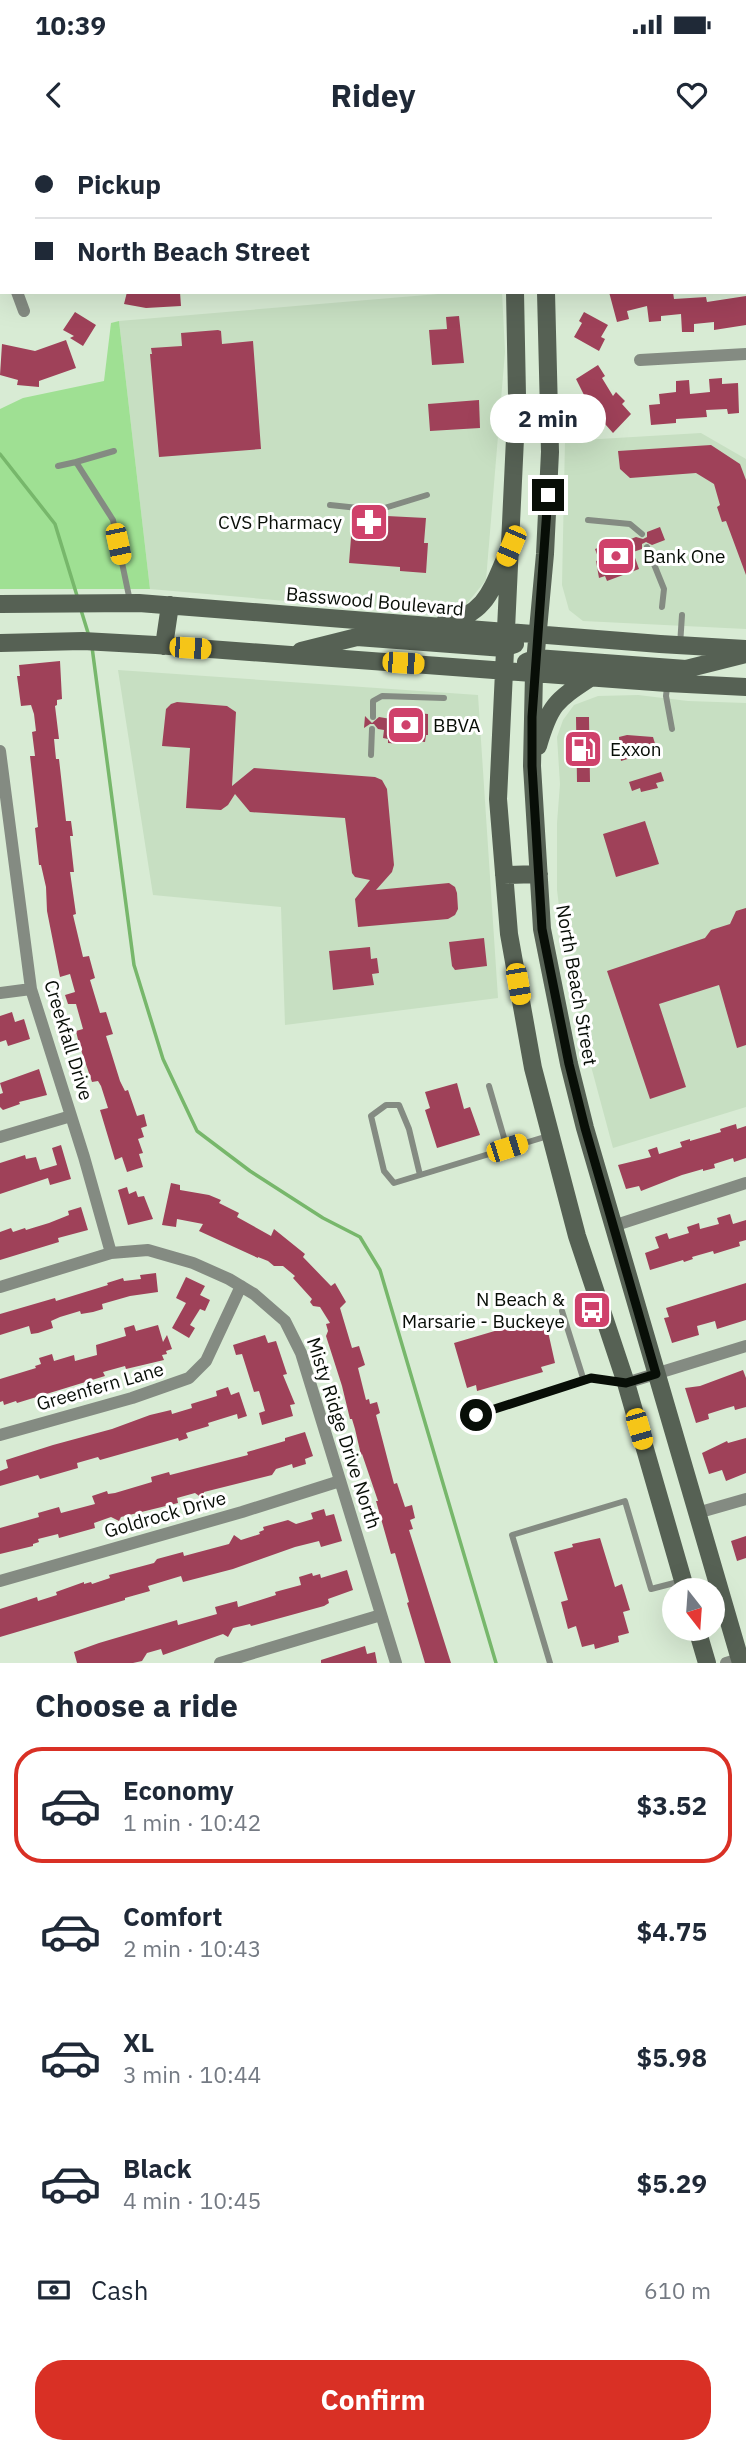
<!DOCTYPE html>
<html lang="en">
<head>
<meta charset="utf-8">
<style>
  :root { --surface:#fff; --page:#f2f2f3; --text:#1f2937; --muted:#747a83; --line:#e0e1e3; --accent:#d93025 }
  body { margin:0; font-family:"IBM Plex Sans",sans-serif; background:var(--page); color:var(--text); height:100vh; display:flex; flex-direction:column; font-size:26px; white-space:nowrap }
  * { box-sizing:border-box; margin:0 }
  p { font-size:23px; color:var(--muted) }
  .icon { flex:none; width:38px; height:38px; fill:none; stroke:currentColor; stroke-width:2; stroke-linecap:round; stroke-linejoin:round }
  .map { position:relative; height:1523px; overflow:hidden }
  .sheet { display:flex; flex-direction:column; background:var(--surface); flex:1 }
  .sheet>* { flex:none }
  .banner { position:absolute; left:0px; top:0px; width:747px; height:154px; box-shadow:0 7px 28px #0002; display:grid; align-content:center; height:154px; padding:0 35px; background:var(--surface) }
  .needle { width:46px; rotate:163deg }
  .tools { position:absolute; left:662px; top:1438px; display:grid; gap:14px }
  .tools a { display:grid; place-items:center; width:63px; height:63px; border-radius:50%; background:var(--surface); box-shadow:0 7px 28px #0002; font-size:35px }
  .end { position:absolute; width:32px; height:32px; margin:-16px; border:9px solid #080e07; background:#fff; box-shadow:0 0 0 4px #fff }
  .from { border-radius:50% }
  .bubble { position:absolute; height:49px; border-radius:24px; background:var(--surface); box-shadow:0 7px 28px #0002; font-size:23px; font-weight:800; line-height:49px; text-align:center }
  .car { position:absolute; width:21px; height:42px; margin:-21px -10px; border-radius:9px; box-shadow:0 0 5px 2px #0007; background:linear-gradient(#f5c518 24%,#345 0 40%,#f5c518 0 76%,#345 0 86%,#f5c518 0) }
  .banner b { display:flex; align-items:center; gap:24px; height:66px; font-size:26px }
  .banner b+b { border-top:2px solid var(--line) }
  .banner i { width:18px; height:18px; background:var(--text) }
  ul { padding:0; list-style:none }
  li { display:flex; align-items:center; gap:21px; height:116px; margin:0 14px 10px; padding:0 21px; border:4px solid transparent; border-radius:28px }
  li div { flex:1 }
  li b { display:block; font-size:26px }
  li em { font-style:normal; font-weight:800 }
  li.active { border-color:var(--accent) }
  li>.icon { width:63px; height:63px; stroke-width:1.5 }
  h2 { padding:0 35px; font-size:32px; line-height:84px }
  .pay { display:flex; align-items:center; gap:18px; height:77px; padding:0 35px; font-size:26px }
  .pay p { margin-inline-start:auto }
  .action { display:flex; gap:14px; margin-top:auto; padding:14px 35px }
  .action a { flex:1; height:80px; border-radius:28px; background:var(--accent); color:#fff; font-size:28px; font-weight:800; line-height:80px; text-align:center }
  .status { display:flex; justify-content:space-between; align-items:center; height:49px; padding:0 35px; background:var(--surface); direction:ltr }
  .status svg { height:19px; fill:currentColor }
  header { display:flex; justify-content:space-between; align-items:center; height:91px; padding:0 35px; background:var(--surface); font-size:32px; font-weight:800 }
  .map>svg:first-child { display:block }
  .built { fill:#c7dfc2 }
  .green { fill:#9fe093 }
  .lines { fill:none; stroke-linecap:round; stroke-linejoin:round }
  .stream { stroke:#77b76b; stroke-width:3.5 }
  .building { fill:#9f4159 }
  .lane { stroke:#848b82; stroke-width:6 }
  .street { stroke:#848b82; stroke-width:12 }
  .secondary { stroke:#566154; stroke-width:18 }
  .route { stroke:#080e07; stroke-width:9 }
  .labels { text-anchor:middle; stroke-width:6; stroke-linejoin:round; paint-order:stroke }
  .poi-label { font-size:19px; fill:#080e07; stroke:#fff; text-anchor:start }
  .street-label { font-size:19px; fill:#080e07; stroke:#fff }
</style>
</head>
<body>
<div class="status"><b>10:39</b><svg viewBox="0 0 49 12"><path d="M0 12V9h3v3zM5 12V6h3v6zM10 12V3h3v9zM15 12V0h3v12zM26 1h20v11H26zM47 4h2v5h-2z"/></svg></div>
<header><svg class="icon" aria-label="back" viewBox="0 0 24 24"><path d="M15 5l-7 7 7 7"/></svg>Ridey<svg class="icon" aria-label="heart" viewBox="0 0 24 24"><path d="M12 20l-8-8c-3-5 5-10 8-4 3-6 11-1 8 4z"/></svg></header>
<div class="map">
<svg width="746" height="1523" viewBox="0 0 746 1523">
  <rect width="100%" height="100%" fill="#d8ebd4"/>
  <path class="built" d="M462,152H502L505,212L486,440L461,471L309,463L150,449L119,181Z
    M701,293L746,319V489L583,481L569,470L562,445L565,301Z
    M118,530L478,555L498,858L285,885L281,767L153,755Z
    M638,555L688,561L746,563V967L613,1008L577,874L566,823L557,750V683L560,644L557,597L563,580L574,565L598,556Z"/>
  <path class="green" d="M119,181L150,449H0V269L23,258L104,241L111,183Z"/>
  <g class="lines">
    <path class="stream" d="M0,314L55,384L78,459
      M81,470L89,496
      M92,507L134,825L163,919L197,991L250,1031L323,1078L360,1097L380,1130L496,1523"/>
  </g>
  <path class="building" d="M127,152H180L181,166L146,168L124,164Z
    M609,152H673L674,159L706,157L707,162L746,156V185L714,190V182L694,184V192H682L681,174L661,176V181L649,182L647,166L627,171L629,179L617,182Z
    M75,172L96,185L83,206L70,198L74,196L63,190Z
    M584,172L608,185L601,197L605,199L599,211L574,197L582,183L579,181Z
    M459,176L464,223L432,225L429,190L447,189L446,177Z
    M218,190L221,191L222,204L253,201L261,309L159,317L150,214H152L151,208L182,206L181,193Z
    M66,200L76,228L39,241V247L17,245L18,240L0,235L2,204L35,211Z
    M598,225L605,236L602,238L613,256L616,252L625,261L622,264L631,274L613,293L590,267L576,239Z
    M722,238V244L738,243L739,273L728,274L727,269L706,270L707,277L676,279V283L651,285L649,265L660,264L659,254L676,252V241L689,240L690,254L710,252L709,239Z
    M479,260L480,288L430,291L428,264Z
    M711,305L740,324L746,340V435L726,381L722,382L717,367L720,365L714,344L696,333L630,338L620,329L618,311Z
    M362,372L367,375L426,378L424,403H428L426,433L400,431V427L349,423L353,373Z
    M660,387L665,400L652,405L646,402L642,404V409L633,412L639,429L607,441L605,436L599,438L596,421L599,420L595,409L627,397L628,400L636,397L643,399L647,397V392Z
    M60,521L62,559L57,560V565L55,566L59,599H54L56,619H59L66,681H71L73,696H70L74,732H70L76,774L73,775L83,817L89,816L95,838L90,840L100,873L106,872L113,894L106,896L120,941L125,951L128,950L137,976L144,974L147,986L141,988L144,997L138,999L143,1013L139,1014L143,1027L127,1032L122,1017L115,1020L100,970L108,968L101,946L98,941L92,942L79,904L76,891L83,889L76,864H68L65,855L75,852L70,834L60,837L47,771L46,747L41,725H39L35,688L38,687L30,616H35L32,592L36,591L34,574L31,565L21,566L17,536H20L19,525Z
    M177,562L227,566L236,572L232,646L254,628L375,637L382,640L387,649L394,725L392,732L376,750L449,743L455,747L457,753L458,769L455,775L448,779L358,787L355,759L370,740L355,737L352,733L345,678L250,672L235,654L228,665L221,670L186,668L190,608L162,606L166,569L171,564Z
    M392,568H404V572L428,574V595H426L425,602L403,600L402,604L388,603V599L383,598L384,590L378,589L374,584H370L364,588L365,576L372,583L379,577L391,579Z
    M576,577H589L590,642H577Z
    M627,595L653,597L657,610L621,621L619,597Z
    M661,632L664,641L656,643L658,648L641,652L640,648L632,651L629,642Z
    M645,681L659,724L616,737L603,694Z
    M746,768V905L737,908L719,845L659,864L686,947L650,959L607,831L705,798L711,790L730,784L736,771Z
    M484,798L487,826L455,830L452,826L449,802Z
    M370,807L371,819L377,818L379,833L372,834L374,845L333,850L329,811Z
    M12,872L15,882L24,879L30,899L8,906L6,900L0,902V876Z
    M39,929L47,955L19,962L20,964L3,970L0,967V954L3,953L0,943Z
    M457,943L464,969L470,967L480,995L437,1008L425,970L430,968L425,952Z
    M736,984L737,989L746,986V1018L734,1022L733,1018L714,1024L715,1028L703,1031V1029L682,1035L641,1051L639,1046L626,1049L618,1025L651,1017L648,1010L657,1007L659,1014L682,1007L680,1002L690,999V1001L721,992L720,989Z
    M61,1005L71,1039L50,1045L48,1038L0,1054V1023L25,1015L26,1019L36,1017L40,1030L57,1025L52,1008Z
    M171,1043L180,1045V1050L209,1055L221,1060L219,1063L239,1073L237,1077L271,1096L274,1089L305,1114L303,1117L331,1146L335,1143L346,1162L340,1168L352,1208L359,1206L365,1225L358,1228L366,1260L369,1259L370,1264L377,1262L380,1273L376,1275L394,1344L397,1343L405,1367L412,1365L415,1378L410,1380L413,1389L409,1390L451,1523H425L407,1463L409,1462L395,1413L391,1414L376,1361H378L362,1314L361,1315L355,1289L352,1279H350L342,1246L326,1196L328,1191L326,1184L330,1183L320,1167L313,1166L310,1162L312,1159L293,1138L295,1136L283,1126H274L268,1121L258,1117V1118L199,1091L203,1084L177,1079L176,1087L162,1085Z
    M127,1047L129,1054L136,1051L138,1057L144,1056L153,1079L128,1085L118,1050Z
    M81,1067L88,1090L58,1098L59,1102L0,1120V1092L11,1088L13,1092L25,1088L26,1090L49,1083L69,1075L68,1071Z
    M730,1074L733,1084L746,1080V1100L739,1102L740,1106L714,1114L713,1111L692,1117L693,1119L684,1122L683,1120L650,1130L645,1113L659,1108L655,1097L667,1093L669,1099L689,1093L687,1087L699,1083L700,1089L719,1084L717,1078Z
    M156,1133L158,1152L130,1156L102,1164L103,1169L93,1172L81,1174L80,1171L60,1177L51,1181L53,1188L38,1193L31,1194L29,1186L0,1195V1174L55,1158L56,1161L108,1145L107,1143L123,1138L124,1141L141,1139L140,1135Z
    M186,1137L205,1146L200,1155L210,1160L205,1171L200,1169L190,1185L195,1188L189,1198L172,1188L186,1163L176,1158Z
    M746,1143V1180L717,1189L715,1181L697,1186L699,1195L672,1203L664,1178L669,1177L666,1168Z
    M542,1177L545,1187H547L555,1223L541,1227L543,1232L477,1251L476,1245L467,1248L454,1203Z
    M134,1185L136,1191L158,1185L163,1202L167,1195L172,1209L166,1211L167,1214L162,1215L164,1220L126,1229L125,1226L103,1232L105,1236L17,1263L16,1261L4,1265L3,1261L0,1262V1239L36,1228L35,1226L41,1224L39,1218L52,1214L54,1221L74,1215L75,1221L97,1215L96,1205L126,1196L124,1188Z
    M265,1195L268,1203L276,1201L287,1234L283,1235L295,1264L290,1265L293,1276L262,1285L259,1273L265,1271L259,1251L254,1252L242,1214L236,1215L233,1205Z
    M743,1230L746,1238V1267L735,1270L734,1266L727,1268L708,1274L709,1279L696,1283L685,1248L700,1246Z
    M228,1247L231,1255L239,1252L247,1276L238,1279L237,1274L208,1283L209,1286L186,1293L188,1298L179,1301L178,1298L100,1320L98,1317L77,1323L78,1328L40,1339L38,1335L0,1346V1331L8,1328L6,1320L53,1305L112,1289L150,1275L171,1270L172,1274L192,1268L191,1264L217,1256L216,1251Z
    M305,1292L313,1316L305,1319L306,1324L293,1328L292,1324L276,1329L272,1335L204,1352L202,1358L195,1353L177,1358L178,1363L121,1377L119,1381L111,1377L94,1383L95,1388L59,1398L58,1394L38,1399L39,1402L33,1404V1406L0,1414V1388L39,1377L38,1373L59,1367L61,1373L95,1364L92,1356L107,1351L108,1354L115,1353L152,1342L151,1337L169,1332L170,1335L248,1315L247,1312L285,1301V1298Z
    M746,1298V1333L726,1341L722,1330L709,1334L702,1313L727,1301L728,1303Z
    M324,1369L326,1376L334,1374L342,1401L321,1407L319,1401L295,1407L233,1429L183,1442L181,1436L148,1446L150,1451L125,1458V1460L0,1497V1469L37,1457L38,1461L57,1455L56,1452L84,1442V1444L91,1442L92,1444L110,1438L109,1435L154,1423L157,1419L183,1412L184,1416L229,1404L234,1395L241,1400L260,1394L259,1392L264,1390L263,1387L288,1380L296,1384L313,1379L311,1373Z
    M746,1396V1418L737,1421L731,1401Z
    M600,1398L615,1447L622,1444L630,1470L623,1472L629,1493L618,1496L619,1502L595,1509L594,1504L582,1507L576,1486L568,1489L561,1462L568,1460L554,1412L573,1407L572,1404Z
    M347,1430L353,1450L328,1459L329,1463L324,1466L251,1486L250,1484L233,1488L228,1497L223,1494L163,1515L161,1509L147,1513L142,1521L133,1523H77L74,1512L99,1503L177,1480L178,1485L217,1474L215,1467L237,1461L238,1467L276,1455L275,1452L301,1445L299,1437L312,1433L313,1436L320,1434L321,1438Z
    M365,1506L367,1514L375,1512L377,1523H321V1520Z"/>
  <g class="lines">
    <path class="lane" d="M76,322L114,311
      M58,326L76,322L113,380L130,461
      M330,365L358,368
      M367,369H381L427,355
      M588,380L630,384L642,394
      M647,407L664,449L662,467
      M680,505L682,475
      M667,547L666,556L672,589
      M373,577V561L382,556L444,558
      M371,615L372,589
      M489,946L507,1008
      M420,1035L409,989L399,965H386L371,976L384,1031L394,1043L548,996
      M562,1171L584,1241
      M476,1275L591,1239L624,1243
      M550,1523L512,1395L625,1361L651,1449L682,1441"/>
    <path class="street" d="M140,0V2
      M266,0L267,2
      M408,0V2
      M17,152L24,171
      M640,220L746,214
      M0,611L31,849L84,1017L111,1113
      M0,853L31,849
      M0,997L71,976
      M613,1086L746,1043
      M0,1147L111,1113L148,1110L193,1123L229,1139L254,1154L285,1181L301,1213L396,1523
      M626,1243L746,1206
      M0,1295L132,1258L189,1238L206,1221L241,1146
      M697,1373L746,1359
      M0,1441L242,1372L340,1341
      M220,1523L381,1475
      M726,1523L746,1517"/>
    <path class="secondary" d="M498,0V2
      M532,0V2
      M515,152L517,256L498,659L509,794L533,928L577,1096L626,1243L686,1451
      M546,152L550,312L545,414L534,533L532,626L542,789L569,924L585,988L741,1523
      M0,464L139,463L660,504L746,509
      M444,483C484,475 491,452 505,419
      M0,503L83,501L156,505L667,543L746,547
      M164,506L170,465
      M301,511L357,497L504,508L515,504
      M526,522L536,518L686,529L746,514
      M538,606C550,565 555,561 590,538
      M504,735L539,734
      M697,1489L707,1523"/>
  </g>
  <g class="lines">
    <path class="route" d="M476,1275L591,1238L626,1243L656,1234L585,988L569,924L542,789L532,626V577L548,355"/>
  </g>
  <defs>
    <g id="pharmacy-square" transform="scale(2.0125)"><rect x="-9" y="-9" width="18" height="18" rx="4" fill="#cf416b" stroke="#fff"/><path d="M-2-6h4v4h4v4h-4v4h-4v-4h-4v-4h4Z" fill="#fff"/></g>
    <g id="bank-square" transform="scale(2.0125)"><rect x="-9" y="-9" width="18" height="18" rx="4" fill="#cf416b" stroke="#fff"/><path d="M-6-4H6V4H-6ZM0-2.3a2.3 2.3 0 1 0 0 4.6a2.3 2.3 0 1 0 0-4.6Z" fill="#fff"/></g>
    <g id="fuel-square" transform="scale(2.0125)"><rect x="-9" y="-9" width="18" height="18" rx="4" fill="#cf416b" stroke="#fff"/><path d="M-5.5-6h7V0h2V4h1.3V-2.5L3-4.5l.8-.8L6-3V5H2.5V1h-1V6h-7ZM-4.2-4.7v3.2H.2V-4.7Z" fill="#fff"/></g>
    <g id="bus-square" transform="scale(2.0125)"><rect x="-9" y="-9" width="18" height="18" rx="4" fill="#cf416b" stroke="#fff"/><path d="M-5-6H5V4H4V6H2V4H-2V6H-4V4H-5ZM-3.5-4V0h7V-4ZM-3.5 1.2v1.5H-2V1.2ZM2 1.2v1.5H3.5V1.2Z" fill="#fff"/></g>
  </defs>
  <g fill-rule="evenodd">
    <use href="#pharmacy-square" x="369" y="382"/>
    <use href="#bank-square" x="616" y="416"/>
    <use href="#bank-square" x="406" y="585"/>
    <use href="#fuel-square" x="583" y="609"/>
    <use href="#bus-square" x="592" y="1170"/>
  </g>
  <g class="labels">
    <g class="poi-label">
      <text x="342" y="389" text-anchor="end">CVS Pharmacy</text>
      <text x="643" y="423">Bank One</text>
      <text x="433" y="592">BBVA</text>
      <text x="610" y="616">Exxon</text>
      <text x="565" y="1166" text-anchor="end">N Beach &amp;<tspan x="565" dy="22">Marsarie - Buckeye</tspan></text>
    </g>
    <g class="street-label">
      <text transform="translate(375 461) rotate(5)" y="7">Basswood Boulevard</text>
      <text transform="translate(577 845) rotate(80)" y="7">North Beach Street</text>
      <text transform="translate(69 900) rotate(73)" y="7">Creekfall Drive</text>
      <text transform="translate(100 1246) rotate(-16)" y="7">Greenfern Lane</text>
      <text transform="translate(344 1293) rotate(72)" y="7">Misty Ridge Drive North</text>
      <text transform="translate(165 1374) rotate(-16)" y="7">Goldrock Drive</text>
    </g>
  </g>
</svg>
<div class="tools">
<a><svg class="needle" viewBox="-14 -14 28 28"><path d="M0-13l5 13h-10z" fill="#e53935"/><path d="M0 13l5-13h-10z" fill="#747a83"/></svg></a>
</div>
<i class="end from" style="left:476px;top:1275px"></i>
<i class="end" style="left:548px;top:355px"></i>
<div class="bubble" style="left:490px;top:254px;width:116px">2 min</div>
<i class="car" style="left:118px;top:404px;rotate:168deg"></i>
<i class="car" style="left:511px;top:406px;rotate:203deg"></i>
<i class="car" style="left:190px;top:508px;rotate:94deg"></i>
<i class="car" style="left:403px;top:523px;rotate:94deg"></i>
<i class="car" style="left:518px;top:844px;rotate:170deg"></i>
<i class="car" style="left:507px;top:1008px;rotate:72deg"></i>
<i class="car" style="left:639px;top:1289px;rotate:164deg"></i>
<div class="banner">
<b><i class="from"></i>Pickup</b>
<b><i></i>North Beach Street</b>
</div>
</div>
<section class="sheet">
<h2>Choose a ride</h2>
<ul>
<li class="active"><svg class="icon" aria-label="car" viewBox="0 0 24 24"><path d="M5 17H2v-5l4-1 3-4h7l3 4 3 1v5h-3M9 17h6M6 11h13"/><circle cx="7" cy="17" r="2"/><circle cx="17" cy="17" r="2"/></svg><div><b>Economy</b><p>1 min · 10:42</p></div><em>$3.52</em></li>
<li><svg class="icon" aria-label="car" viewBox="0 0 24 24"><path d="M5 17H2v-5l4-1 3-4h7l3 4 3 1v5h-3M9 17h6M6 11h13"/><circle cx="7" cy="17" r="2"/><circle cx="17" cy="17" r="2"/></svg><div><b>Comfort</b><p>2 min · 10:43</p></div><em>$4.75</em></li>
<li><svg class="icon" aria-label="car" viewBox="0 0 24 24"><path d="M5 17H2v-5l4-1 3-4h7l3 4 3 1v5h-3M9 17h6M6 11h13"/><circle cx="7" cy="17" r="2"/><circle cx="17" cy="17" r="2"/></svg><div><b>XL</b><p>3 min · 10:44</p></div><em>$5.98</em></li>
<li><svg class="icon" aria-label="car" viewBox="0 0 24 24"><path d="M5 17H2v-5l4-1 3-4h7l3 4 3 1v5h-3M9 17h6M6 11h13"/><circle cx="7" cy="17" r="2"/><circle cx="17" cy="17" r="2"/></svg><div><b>Black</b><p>4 min · 10:45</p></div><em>$5.29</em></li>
</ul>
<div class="pay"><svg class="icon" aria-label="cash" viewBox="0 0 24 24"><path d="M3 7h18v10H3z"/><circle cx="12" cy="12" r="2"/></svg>Cash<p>610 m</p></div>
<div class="action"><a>Confirm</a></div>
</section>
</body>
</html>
